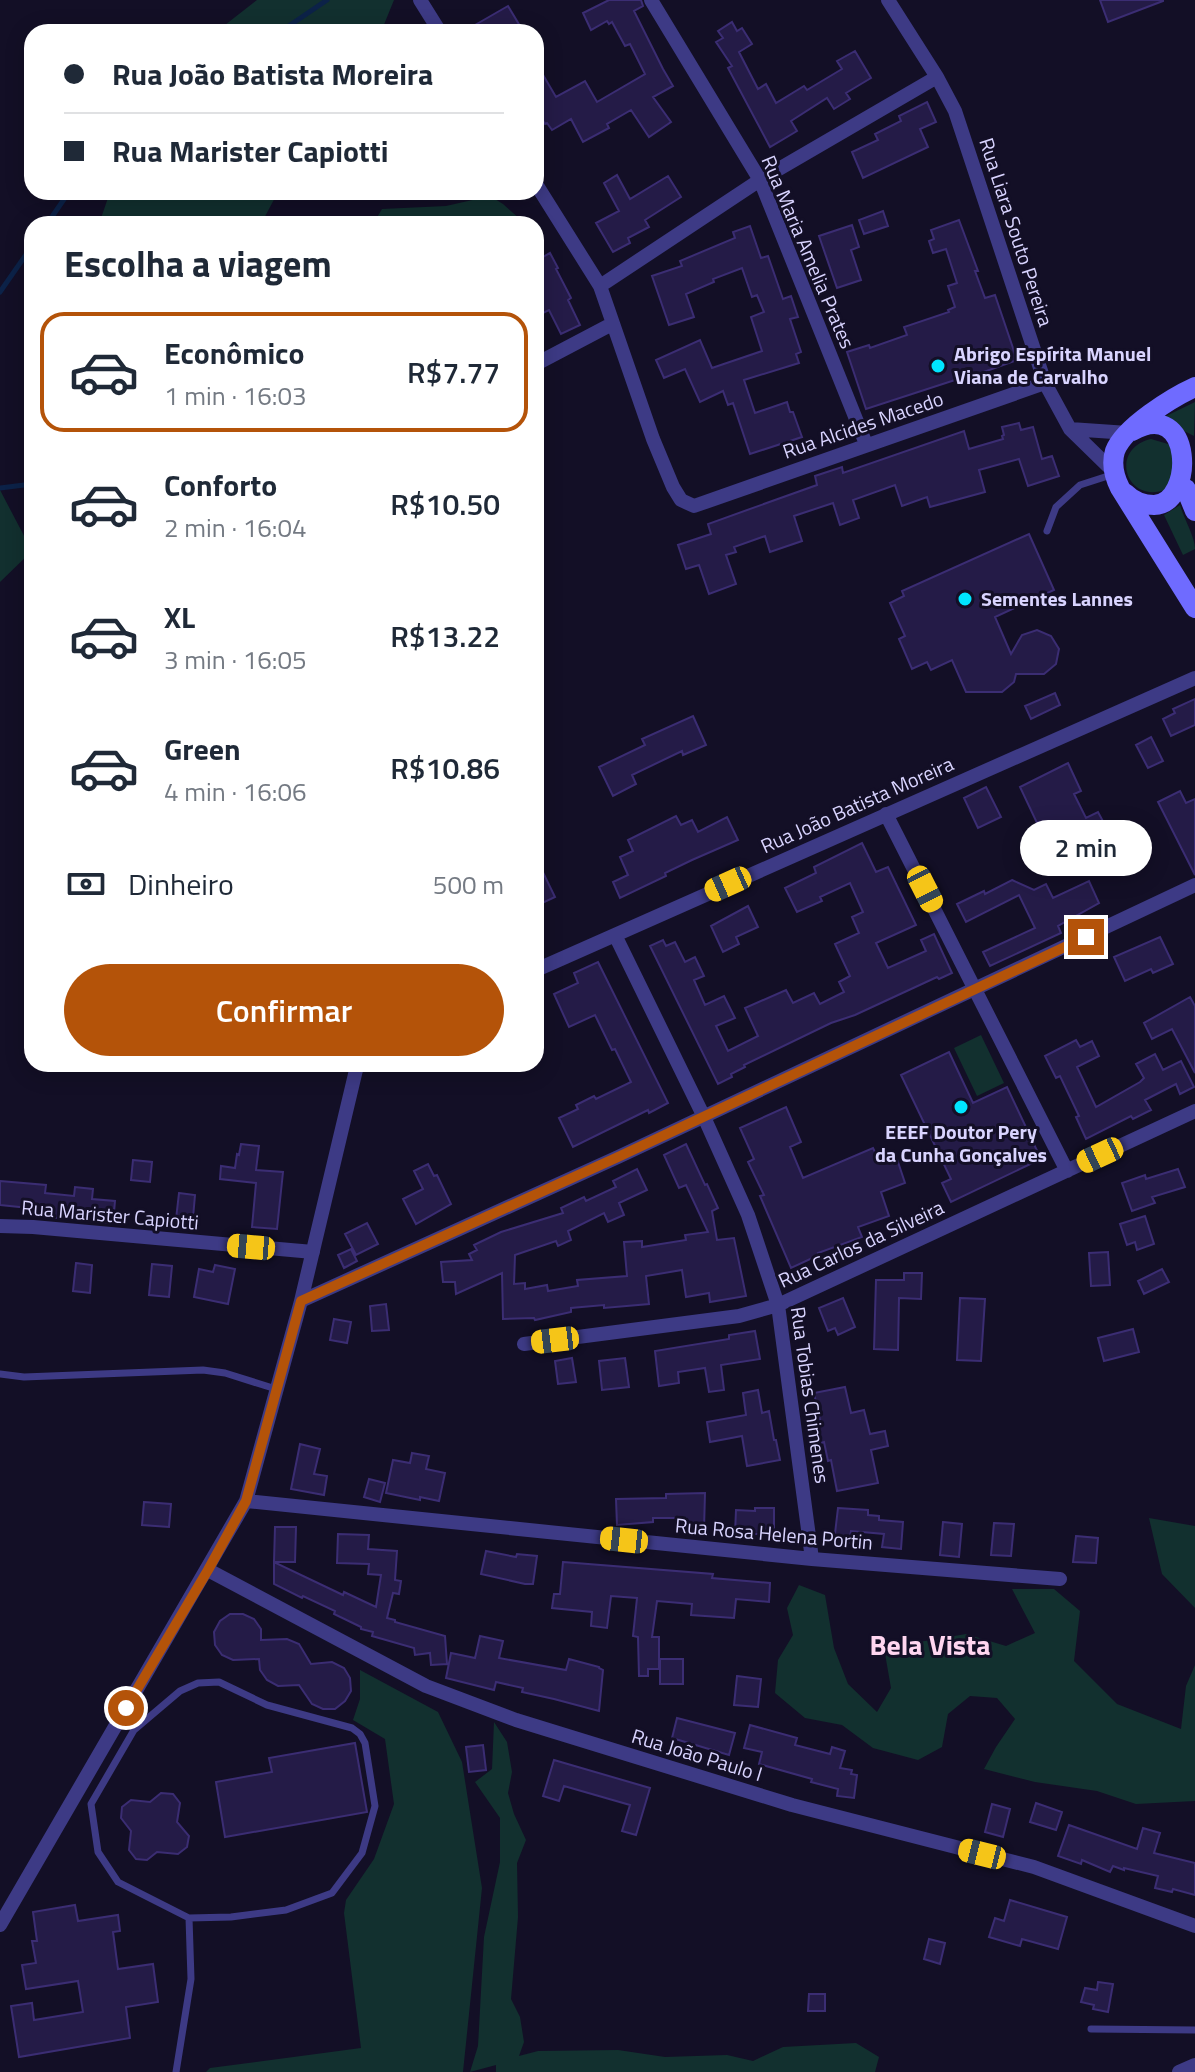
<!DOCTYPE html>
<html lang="pt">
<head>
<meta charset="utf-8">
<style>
  :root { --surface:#fff; --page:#f6f6f7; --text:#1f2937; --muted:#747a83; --line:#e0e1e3; --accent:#b45309 }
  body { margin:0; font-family:"Titillium Web",sans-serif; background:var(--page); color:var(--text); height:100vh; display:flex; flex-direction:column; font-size:30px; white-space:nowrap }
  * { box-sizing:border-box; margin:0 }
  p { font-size:26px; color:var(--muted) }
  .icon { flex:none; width:44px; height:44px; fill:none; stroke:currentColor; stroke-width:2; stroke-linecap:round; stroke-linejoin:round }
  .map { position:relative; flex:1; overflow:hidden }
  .drawer { position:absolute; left:24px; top:216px; width:520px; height:856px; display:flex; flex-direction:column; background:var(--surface); border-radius:24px; box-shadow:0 4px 20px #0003 }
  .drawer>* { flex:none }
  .guide { position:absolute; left:24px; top:24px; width:520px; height:176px; border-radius:24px; box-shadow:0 4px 20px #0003; display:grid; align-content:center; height:176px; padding:0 40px; background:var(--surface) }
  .end { position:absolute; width:36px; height:36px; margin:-18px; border:10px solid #b45309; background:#fff; box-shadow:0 0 0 4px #fff }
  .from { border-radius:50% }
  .bubble { position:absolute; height:56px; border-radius:28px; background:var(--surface); box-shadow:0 4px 20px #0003; font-size:26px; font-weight:600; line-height:56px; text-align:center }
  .car { position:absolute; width:24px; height:48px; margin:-24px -12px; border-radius:10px; box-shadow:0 0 6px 2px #0007; background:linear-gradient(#f5c518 24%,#345 0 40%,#f5c518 0 76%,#345 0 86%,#f5c518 0) }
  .guide b { display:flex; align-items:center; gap:28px; height:76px; font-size:30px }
  .guide b+b { border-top:2px solid var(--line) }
  .guide i { width:20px; height:20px; background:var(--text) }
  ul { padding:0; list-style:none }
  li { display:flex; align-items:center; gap:24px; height:120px; margin:0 16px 12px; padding:0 24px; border:4px solid transparent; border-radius:24px }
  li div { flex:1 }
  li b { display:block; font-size:30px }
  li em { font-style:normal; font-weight:600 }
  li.selected { border-color:var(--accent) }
  li>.icon { width:72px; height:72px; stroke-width:1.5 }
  h2 { padding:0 40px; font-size:36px; line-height:96px }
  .pay { display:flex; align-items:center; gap:20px; height:88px; padding:0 40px; font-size:30px }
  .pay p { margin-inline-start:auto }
  .action { display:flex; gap:16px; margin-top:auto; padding:16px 40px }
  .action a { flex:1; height:92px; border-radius:48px; background:var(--accent); color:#fff; font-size:32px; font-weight:600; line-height:92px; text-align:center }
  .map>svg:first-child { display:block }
  .green { fill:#12302f }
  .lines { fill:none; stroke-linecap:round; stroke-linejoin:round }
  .stream { stroke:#0c2248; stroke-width:5 }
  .building { fill:#241b47; stroke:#3b2d73; stroke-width:2 }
  .service { stroke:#3d3a85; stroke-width:7 }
  .minor { stroke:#3d3a85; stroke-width:14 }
  .secondary { stroke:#6f6bff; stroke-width:20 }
  .route { stroke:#b45309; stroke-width:10 }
  .poi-dot { fill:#00e5ff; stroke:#130f26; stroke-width:3 }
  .labels { text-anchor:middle; stroke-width:6; stroke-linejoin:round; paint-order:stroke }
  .street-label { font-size:20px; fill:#d9d4ff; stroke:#130f26 }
  .poi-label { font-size:20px; font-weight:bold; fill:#d9d4ff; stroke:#130f26; text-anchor:start }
  .district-label { font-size:28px; font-weight:bold; fill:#ffd6f0; stroke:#130f26 }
</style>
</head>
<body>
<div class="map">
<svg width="1195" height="2072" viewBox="0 0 1195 2072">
  <rect width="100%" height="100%" fill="#130f26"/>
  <path class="green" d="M257,0H394L381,32H216Z
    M110,192H278L261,224H99Z
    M490,196L503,204L521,220V224H373L382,209L446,206Z
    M1195,402L1194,436L1160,419Z
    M1151,439L1168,444L1179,458L1167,489C1126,506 1108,449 1151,439Z
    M0,490L32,551L0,582Z
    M1180,505C1184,519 1195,537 1195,549L1183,555L1164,515Z
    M981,1035L1004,1083L977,1096L954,1048Z
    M1149,1518L1195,1526V1608L1162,1574Z
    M799,1585L825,1595L834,1648L848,1684L877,1712L891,1688L884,1648L966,1634L1006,1646L1035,1633L1012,1589H1054L1080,1611L1074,1661L1117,1704L1181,1729L1186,1686L1195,1665V1801L1136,1804L1097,1791L1035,1782L984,1769L996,1747L1015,1719L997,1698L970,1696L948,1714L942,1747L918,1760L873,1748L842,1725L805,1718L775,1693L778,1660L793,1635L787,1608Z
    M360,1670L438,1712L462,1762L482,1888L463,2072H206L210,2068L361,2048L344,1913L346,1900L374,1859L394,1804L385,1739L353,1720L360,1699Z
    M494,1722L507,1742L512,1772L508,1793L514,1814L526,1840L517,1863L518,1917L511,1999L520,2017L524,2042L519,2056L538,2051L618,2050L665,2057L727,2055L753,2061L783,2047L856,2043L879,2057L875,2072H496V2065L470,2072L478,2046L484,1937L500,1862V1818L475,1782L492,1769Z"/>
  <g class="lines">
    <path class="stream" d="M280,32L327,0
      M47,224L69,192
      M0,292L32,246
      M0,488L32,484"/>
  </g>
  <path class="building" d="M609,0H641L643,6L634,11L663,69L673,86L653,97L671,122L649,137L631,110L607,124L609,128L583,142L571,119L552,130L547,123L545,124L536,109V63L556,97L585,81L597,102L645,74L630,44L625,46L612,22L609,24L607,21L591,30L583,13Z
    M1100,0H1163V1L1108,22Z
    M508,6L520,26L510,32H463Z
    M732,22L737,31L742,28L752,44L739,52L758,89L766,84L776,103L804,86L807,90L842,69L837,61L855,51L871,78L846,93L850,99L834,109L827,98L791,121L797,131L770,147L728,68L732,66L716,42L723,38L718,31Z
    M927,102L936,122L920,129L928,147L863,178L852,152L878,140L875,134L901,121L899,116Z
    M617,175L630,199L668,176L681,197L645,220L649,227L628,238L630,243L613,252L596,223L619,211L604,183Z
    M883,211L888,226L864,234L859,220Z
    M959,220L978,271H975L985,298L995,295L1017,360L956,382L955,380L866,409L847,352L869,345L870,348L907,335L904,327L949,312L948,310L955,307L948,286L957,283L946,249L933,253L929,241L934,239L931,230Z
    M852,225L859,247L851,250L861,280L837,288L819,236Z
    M750,226L761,258L768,256L783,299L791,296L798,317L790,319L801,352L796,354L799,363L744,380L755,413L787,402L790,412H793L802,437L750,454L733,403L728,405L723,391L700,402L685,369L664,378L656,360L700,340L712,368L762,351L751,317L764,312L757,295L752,297L742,268L713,279L714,282L686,294L694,317L669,325L652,276L682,266L680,261L735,238L733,232Z
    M550,253L558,268L556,269L571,298L568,300L580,325L561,334L549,310L543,313L536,300V261Z
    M1019,423L1021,430L1033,427L1042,459L1052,456L1059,476L1028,486L1019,459L979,470L985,492L930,507L927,497L902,506L895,485L853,500L859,518L840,525L833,503L794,516L802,541L770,552L765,536L734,547L736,552L726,555L736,584L709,594L699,565L686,569L678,545L711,534L708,524L817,485L815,476L842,467L843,473L964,431L969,449L1003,439L1002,436L1004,435L1002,427Z
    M1029,534L1054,590L995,617L1011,654L1022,635L1037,630L1051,636L1059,649L1056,664L1044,674H1016L1014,682L1002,692H966L952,660L931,670L927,662L912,669L899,639L905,636L890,603L904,596L902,591Z
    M1055,693L1060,705L1031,719L1025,706Z
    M1195,699V725L1171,736L1163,719L1175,713L1173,709Z
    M693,716L706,745L683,755L682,751L632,775L636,784L613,796L599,767L645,745L642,739Z
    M1151,737L1163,761L1148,768L1136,745Z
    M1068,763L1081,791L1074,794L1086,818L1098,812L1105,825L1053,848L1039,822L1037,823L1020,787Z
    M986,787L1001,817L978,828L964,798Z
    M1180,791L1186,803L1195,799V875L1158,802Z
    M676,816L681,825L692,820L698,832L727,817L738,840L692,860L665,873L666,876L620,898L613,882L628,875L620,857L633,851L628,840Z
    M862,843L876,872L888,867L916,925L876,943L888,968L926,951L921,940L934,934L952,973L939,979L937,977L855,1015L831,1023L744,1065L745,1067L731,1074L732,1077L718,1084L650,946L663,940L666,946L675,942L685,962L695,957L704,976L694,980L705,1005L724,996L735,1018L716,1026L728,1051L758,1036L745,1008L786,990L793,1003L814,993L820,1004L844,992L839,982L850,976L835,944L859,933L852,917L863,912L850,883L820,897L822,901L797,912L785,888L816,873L814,867Z
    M536,858L555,897L536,906Z
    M1012,880L1034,890L1046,884L1053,898L1089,881L1099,903L1058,926L1061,933L990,966L983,952L1035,928L1019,895L966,922L957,904L984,891L985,894Z
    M748,906L758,927L736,937L739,944L723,952L711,926Z
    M1160,937L1173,964L1153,973L1151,969L1125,981L1114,957Z
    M598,962L668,1103L649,1113L648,1110L573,1147L559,1118L578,1109L576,1105L594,1096L596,1099L631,1082L615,1049L612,1050L595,1015L569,1027L554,994L578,983L574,973Z
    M1190,997L1195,1006V1073L1172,1029L1152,1039L1144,1023Z
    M1076,1040L1080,1047L1092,1041L1099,1056L1077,1067L1096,1107L1140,1082L1144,1078L1136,1064L1155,1054L1163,1070L1181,1061L1194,1087L1180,1094L1176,1084L1145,1100L1151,1110L1133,1119L1131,1116L1086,1139L1076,1117L1079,1116L1060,1076L1056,1078L1045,1056Z
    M949,1052L973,1103L1007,1087L1041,1159L951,1202L942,1183L951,1179L901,1075Z
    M786,1107L801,1142L790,1147L803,1178L873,1148L880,1162L889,1159L890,1162L897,1159L905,1183L881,1192L889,1216L858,1227L862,1237L818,1253L819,1255L791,1268L760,1196L764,1195L748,1162L754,1159L740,1128Z
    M241,1144L259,1146L256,1170L283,1172L277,1229L252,1227L256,1183L220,1179L221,1166L235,1168L237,1154L239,1155Z
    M686,1144L705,1185L707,1184L718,1208L712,1211L717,1240L734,1238L746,1296L710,1302L709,1293L686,1297L682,1270L646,1276L649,1304L604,1308V1305L571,1308V1312L535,1320L534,1318L503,1319L502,1273L456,1294L455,1282H443L441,1262L472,1260L469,1254L477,1250L474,1245L501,1232L563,1213L561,1208L584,1197L586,1201L616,1187L613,1181L637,1169L647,1190L619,1203L624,1215L608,1222L604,1213L568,1231L571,1240L558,1246L556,1241L515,1255L514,1284L525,1283V1289L547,1285L548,1291L578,1286L577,1280L627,1276L624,1242L642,1241V1247L686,1240L685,1235L708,1232L686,1185L679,1188L664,1155Z
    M133,1160L152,1162L150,1182L131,1180Z
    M428,1164L434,1176L437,1175L451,1204L416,1224L403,1199L423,1189L414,1171Z
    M1178,1169L1185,1187L1152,1197L1155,1203L1132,1211L1122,1183L1145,1175L1146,1179Z
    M0,1181L46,1185L45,1193L74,1196L75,1187L93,1189L92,1199L115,1201L113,1223L47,1217L48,1210L0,1205Z
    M179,1193L195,1195L192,1229L175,1228Z
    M1145,1216L1154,1244L1137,1250L1135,1242L1127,1245L1120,1224Z
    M367,1223L378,1244L356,1255L345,1234Z
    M351,1249L357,1261L344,1268L338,1255Z
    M1108,1252L1110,1285L1091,1286L1089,1253Z
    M76,1263L92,1265L90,1293L73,1291Z
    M152,1264L172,1266L169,1297L149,1295Z
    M215,1265L235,1269L228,1304L194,1297L199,1269L213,1272Z
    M1162,1269L1169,1282L1144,1294L1138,1281Z
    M904,1273H922L921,1299L899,1298L898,1350L874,1349L876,1280H904Z
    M843,1298L855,1327L838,1335L835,1328L828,1331L819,1308Z
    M960,1298L985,1299L981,1361L957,1360Z
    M386,1304L389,1330L372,1331L370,1306Z
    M334,1319L351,1322L347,1343L330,1340Z
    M1133,1329L1139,1352L1104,1361L1098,1338Z
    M755,1331L760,1359L721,1365L724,1390L709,1392L705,1368L678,1372L679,1383L659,1386L655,1351L729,1339V1335Z
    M572,1358L576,1382L558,1384L555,1361Z
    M625,1358L629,1387L602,1390L599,1361Z
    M845,1387L851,1413L864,1410L870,1434L885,1431L888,1446L871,1450L878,1483L837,1491L831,1460L828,1461L824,1442L821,1443L816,1420H820L814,1393Z
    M758,1390L762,1413L769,1411L774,1440H776L780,1460L747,1466L742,1436L710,1442L707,1422L746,1415L743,1393Z
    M300,1444L320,1449L314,1474L327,1476L324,1495L291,1489Z
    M412,1453L429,1456L426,1469L445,1473L439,1501L420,1497V1500L386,1493L393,1460L410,1463Z
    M369,1479L385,1483L380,1502L364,1497Z
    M705,1493L704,1529H686V1518H653V1522L617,1525L616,1499L666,1498V1494Z
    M144,1502L171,1504L169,1527L142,1525Z
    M755,1508H774V1534H735L736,1510L755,1511Z
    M838,1508L868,1510V1515L879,1516V1520L903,1522L901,1549L882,1547L884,1534L851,1531L849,1543L834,1542Z
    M943,1522L962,1524L959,1557L940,1555Z
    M994,1523L1014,1524L1011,1556L991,1555Z
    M275,1527H296L295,1562H274Z
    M338,1534L369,1535L368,1549L397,1551L395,1580L401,1581L399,1594L393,1593L387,1618L395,1620V1622L445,1636L447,1664L431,1665L430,1653L415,1655L414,1648L372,1636L373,1632L361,1629V1627L334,1614L335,1611L303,1596L302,1598L274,1584V1562L343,1595L344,1592L376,1607L381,1575L368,1574L369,1564L337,1563Z
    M1076,1536L1098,1538L1096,1563L1073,1562Z
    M486,1551L516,1557L517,1554L537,1556L533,1584H525L481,1574Z
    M563,1562L713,1574L712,1578L770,1583L769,1602L736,1599L734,1618L691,1615L692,1604L657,1601L652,1637H659V1669H648V1676H639L638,1637L633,1636L637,1598L611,1596L607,1628L591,1626L592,1612L552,1608L554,1594H560Z
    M230,1614H243L254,1619L261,1629V1640L287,1639L299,1644L311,1664L332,1662L344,1668L350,1678L351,1691L345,1701L335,1709H323L312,1704L299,1685L278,1686L267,1680L260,1670L259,1659L233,1660L222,1655L215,1645L214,1632L220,1621Z
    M480,1636L503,1641L499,1658L566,1670L569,1659L599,1667V1668L603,1670L599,1711L554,1699L522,1692L523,1688L496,1682L494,1690L446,1678L451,1653L475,1658Z
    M660,1659H683V1684H660Z
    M737,1676L761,1679L758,1707L734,1705Z
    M677,1718L735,1733L729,1755L672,1738Z
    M750,1725L797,1738L795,1745L830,1754L832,1747L845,1751L840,1768L852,1770L851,1774L857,1775L854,1798L837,1796L838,1789L811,1782L812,1779L759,1764L762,1752L744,1748Z
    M355,1743L367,1812L225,1837L216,1782L272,1772L269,1758Z
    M483,1745L486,1770L469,1772L466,1747Z
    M554,1760L650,1788L636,1835L622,1831L630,1805L564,1786L559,1801L543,1796Z
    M161,1793L173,1794L180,1803L177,1822L189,1836L187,1847L178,1854L157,1852L147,1860L136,1859L129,1850L131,1831L121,1818L122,1807L131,1800L150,1802Z
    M1036,1803L1062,1812L1056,1830L1030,1822Z
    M992,1804L1010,1809L1003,1837L985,1832Z
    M1069,1825L1137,1849L1143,1828L1160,1833L1154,1853L1195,1863V1895L1173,1889L1172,1892L1155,1888L1158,1876L1124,1868V1870L1113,1866L1110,1872L1082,1860L1081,1864L1058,1856Z
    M1010,1900L1067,1917L1058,1949L1022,1939L1020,1946L989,1937L995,1918L1004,1921Z
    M75,1905L78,1921L118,1915L120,1931L113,1932L118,1969L153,1964L158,2002L126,2007L130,2038L19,2057L11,2006L32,2003L34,2020L83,2012L78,1981L26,1989L22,1965L36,1963L32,1941H37L33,1912Z
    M929,1939L945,1943L940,1964L924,1959Z
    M1098,1982L1113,1984L1108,2012L1093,2009L1094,2005L1081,2002L1085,1988L1097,1990Z
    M809,1994H825V2011H808Z"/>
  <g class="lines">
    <path class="service" d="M1047,531L1056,507L1080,485L1111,475
      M0,1374L24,1377L203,1370L225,1373L276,1389
      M219,1682L267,1705L352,1728L360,1734L365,1743L375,1806L362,1853L332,1893L286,1910L231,1917L189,1918L118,1882L98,1852L91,1804L134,1730L180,1691L198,1683Z
      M1091,2029L1195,2030
      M176,2072L191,1979L189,1918"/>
    <path class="minor" d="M420,0L440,32
      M651,0L760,180L866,444
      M888,0L937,77L955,111L1045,383L1070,429L1113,471
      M536,184L600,286L653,439L673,487L681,500L694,506L1045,383
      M600,286L760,180L937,77
      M536,364L612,324
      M1070,429L1128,433
      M886,814L1067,1171
      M615,935L704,1117L748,1215L778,1305L812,1559
      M536,970L1195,678
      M0,1226L33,1227L313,1252
      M301,1301L618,1157L1195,885
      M524,1344L739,1316L778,1305L1195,1111
      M246,1501L812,1559L1060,1579
      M208,1570L426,1686L516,1720L792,1805L1034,1867L1195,1926
      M0,1925L246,1501L301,1301L356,1070L359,1064
      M1179,2072L1195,2065"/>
    <path class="secondary" d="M1195,387C1173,397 1124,427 1115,451C1111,464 1114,476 1120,488L1195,608
      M1186,489L1195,511
      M1125,493C1133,501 1143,505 1154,505C1195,504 1194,396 1132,431"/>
  </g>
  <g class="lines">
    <path class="route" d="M126,1708L208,1570L246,1501L301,1301L618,1157L1086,937"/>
  </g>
  <g class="poi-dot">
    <circle cx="938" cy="366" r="8"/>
    <circle cx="965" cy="599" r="8"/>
    <circle cx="961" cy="1107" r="8"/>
  </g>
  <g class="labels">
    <g class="street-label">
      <text transform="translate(1016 232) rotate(72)" y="7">Rua Liara Souto Pereira</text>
      <text transform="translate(808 252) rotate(67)" y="7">Rua Maria Amelia Prates</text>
      <text transform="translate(863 425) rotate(-19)" y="7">Rua Alcides Macedo</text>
      <text transform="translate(857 805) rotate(-24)" y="7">Rua João Batista Moreira</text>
      <text transform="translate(110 1215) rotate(5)" y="7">Rua Marister Capiotti</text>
      <text transform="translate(861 1244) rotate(-25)" y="7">Rua Carlos da Silveira</text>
      <text transform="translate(810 1395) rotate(82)" y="7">Rua Tobias Chimenes</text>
      <text transform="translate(774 1534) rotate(5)" y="7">Rua Rosa Helena Portin</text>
      <text transform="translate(697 1755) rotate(17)" y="7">Rua João Paulo I</text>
    </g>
    <g class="poi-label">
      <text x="954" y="361">Abrigo Espírita Manuel<tspan x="954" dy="23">Viana de Carvalho</tspan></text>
      <text x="981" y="606">Sementes Lannes</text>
      <text x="961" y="1139" text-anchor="middle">EEEF Doutor Pery<tspan x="961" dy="23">da Cunha Gonçalves</tspan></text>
    </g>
    <g class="district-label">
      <text x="930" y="1655">Bela Vista</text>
    </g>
  </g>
</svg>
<i class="end from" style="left:126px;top:1708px"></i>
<i class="end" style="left:1086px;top:937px"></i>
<div class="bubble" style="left:1020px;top:820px;width:132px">2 min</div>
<i class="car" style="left:728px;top:884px;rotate:246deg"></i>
<i class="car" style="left:925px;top:889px;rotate:153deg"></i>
<i class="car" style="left:1100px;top:1155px;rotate:245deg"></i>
<i class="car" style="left:251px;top:1247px;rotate:275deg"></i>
<i class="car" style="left:555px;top:1340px;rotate:263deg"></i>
<i class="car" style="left:624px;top:1540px;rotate:276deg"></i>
<i class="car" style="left:982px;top:1854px;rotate:284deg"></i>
<div class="guide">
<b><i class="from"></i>Rua João Batista Moreira</b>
<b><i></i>Rua Marister Capiotti</b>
</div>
<section class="drawer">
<h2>Escolha a viagem</h2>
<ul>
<li class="selected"><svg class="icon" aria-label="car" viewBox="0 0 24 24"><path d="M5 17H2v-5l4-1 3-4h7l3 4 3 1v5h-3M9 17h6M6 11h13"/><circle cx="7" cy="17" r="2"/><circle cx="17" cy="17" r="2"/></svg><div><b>Econômico</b><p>1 min · 16:03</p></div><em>R$7.77</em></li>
<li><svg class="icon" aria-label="car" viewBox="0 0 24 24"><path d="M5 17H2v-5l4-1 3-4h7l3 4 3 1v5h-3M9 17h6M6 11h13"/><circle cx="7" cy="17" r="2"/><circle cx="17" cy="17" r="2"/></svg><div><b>Conforto</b><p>2 min · 16:04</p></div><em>R$10.50</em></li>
<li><svg class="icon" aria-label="car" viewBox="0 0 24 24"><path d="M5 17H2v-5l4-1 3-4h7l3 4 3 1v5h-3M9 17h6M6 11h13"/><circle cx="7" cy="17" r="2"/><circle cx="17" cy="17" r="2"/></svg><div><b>XL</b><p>3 min · 16:05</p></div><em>R$13.22</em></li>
<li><svg class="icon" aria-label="car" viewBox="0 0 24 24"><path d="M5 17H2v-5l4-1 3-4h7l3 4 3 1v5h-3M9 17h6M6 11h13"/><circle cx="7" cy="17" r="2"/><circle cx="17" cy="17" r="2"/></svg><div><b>Green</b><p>4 min · 16:06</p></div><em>R$10.86</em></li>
</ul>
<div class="pay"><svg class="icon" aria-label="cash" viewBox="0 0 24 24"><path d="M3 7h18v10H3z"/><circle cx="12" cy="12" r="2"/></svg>Dinheiro<p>500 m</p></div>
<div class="action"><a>Confirmar</a></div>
</section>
</div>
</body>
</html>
